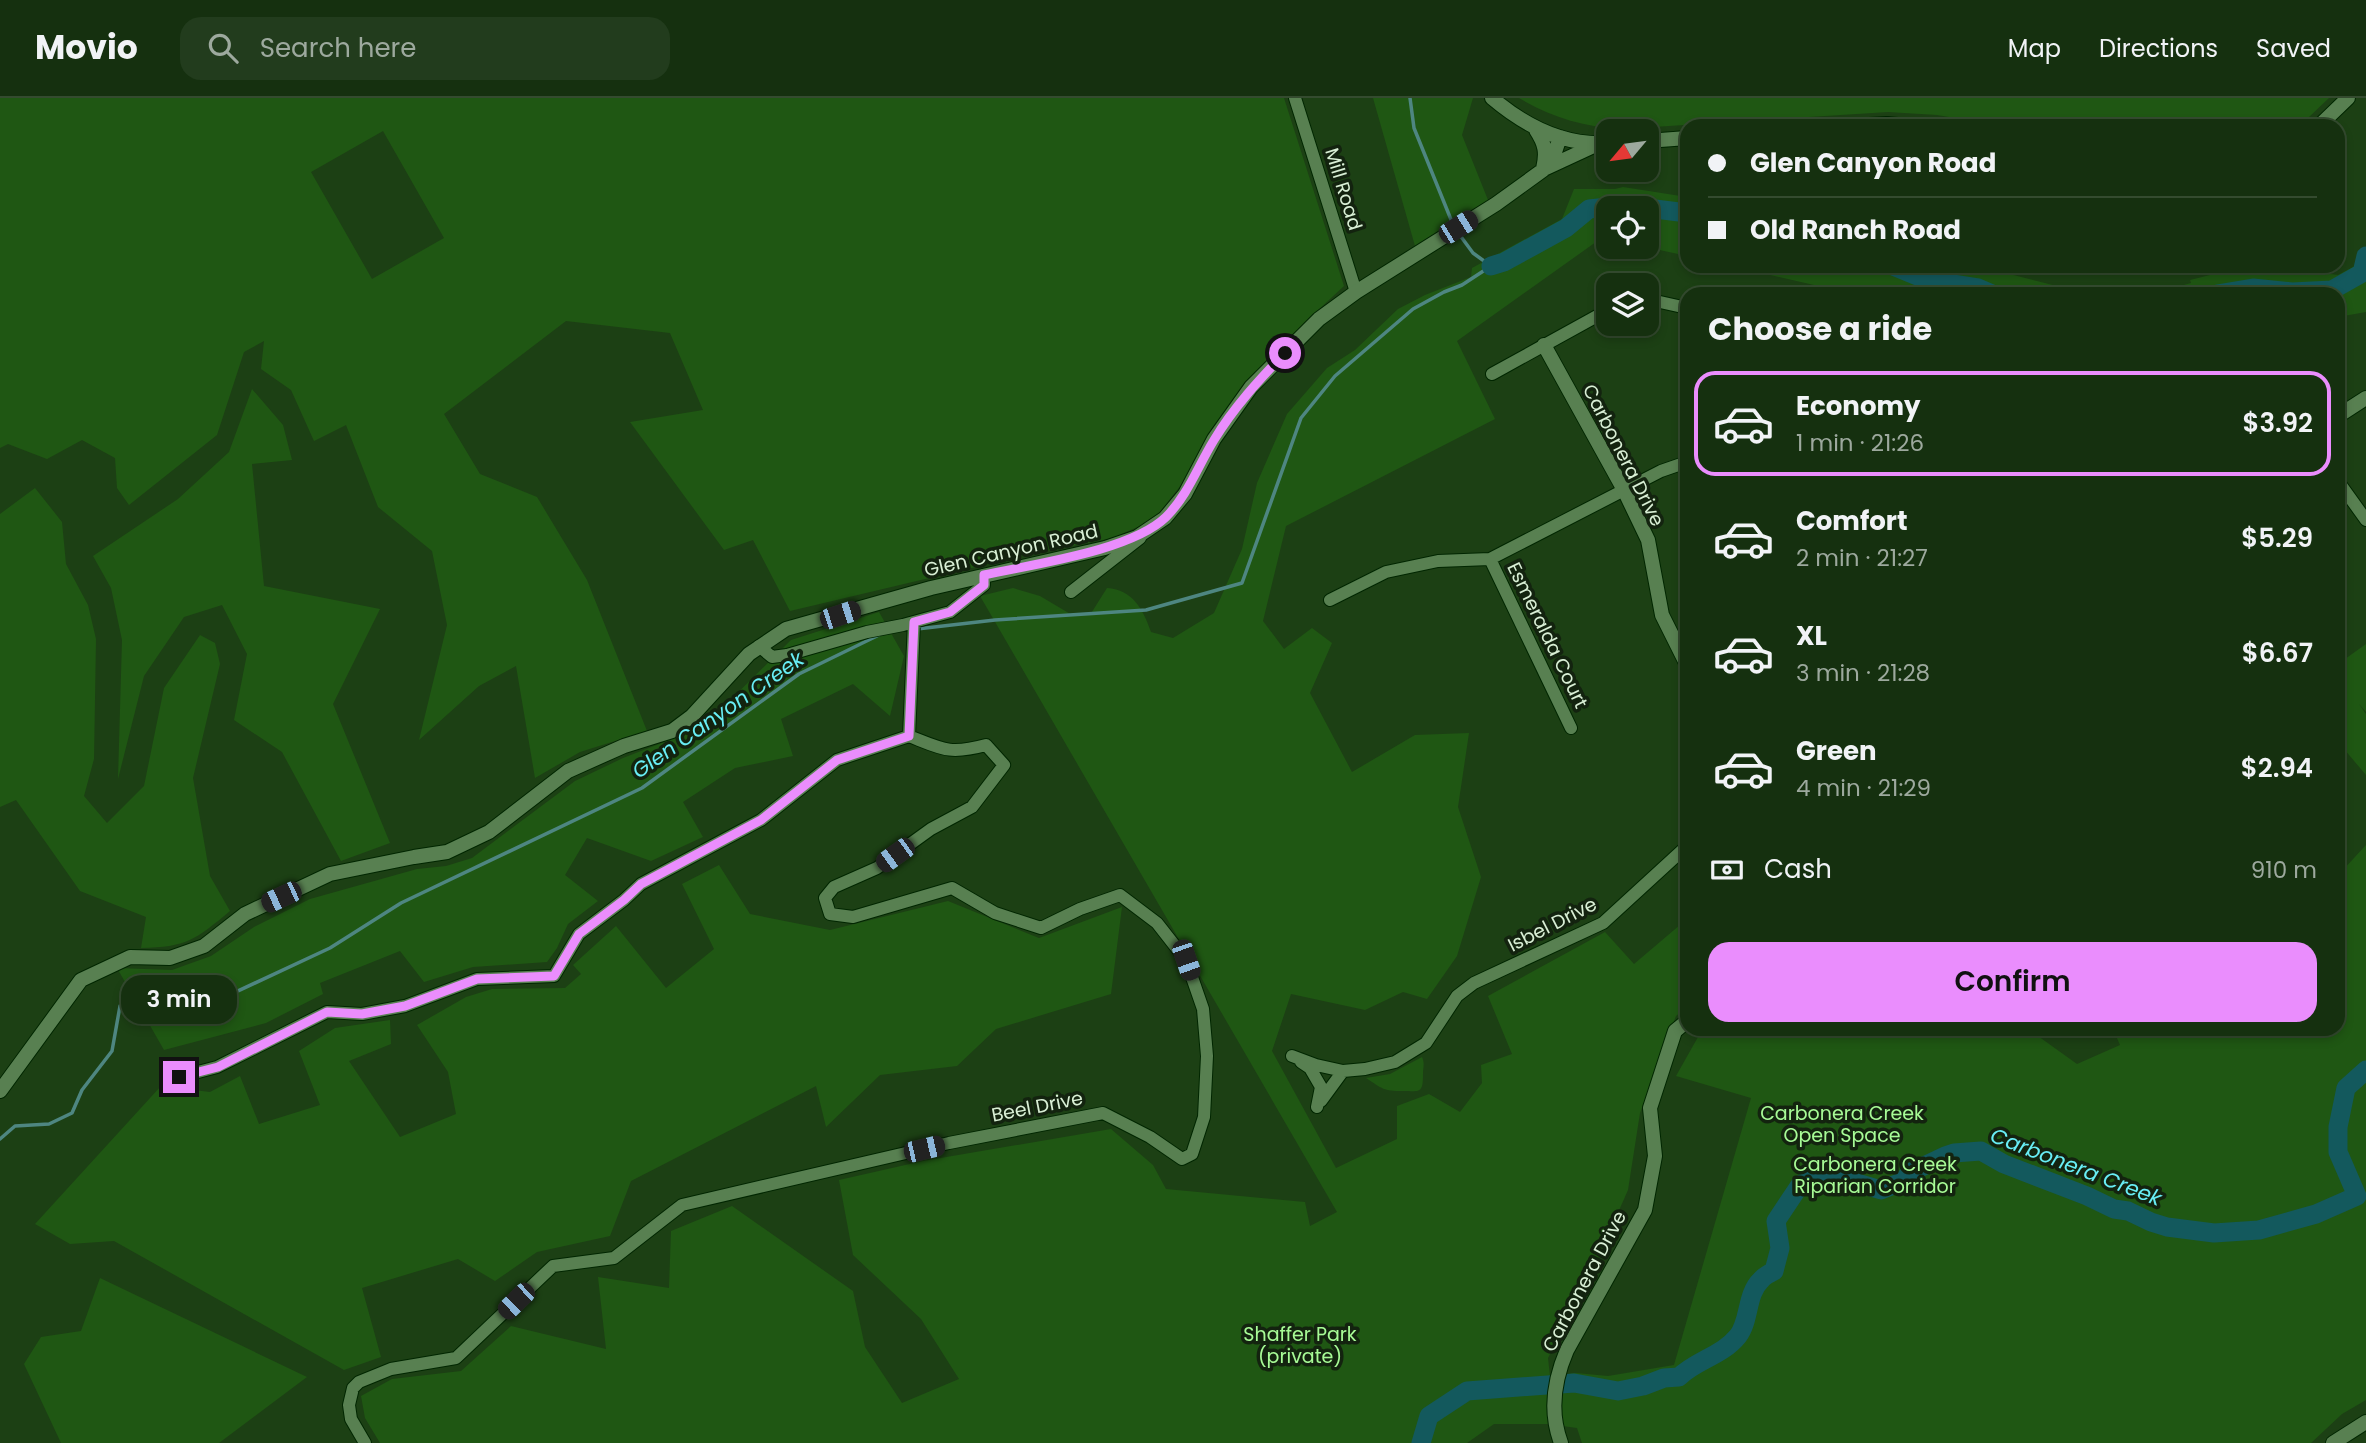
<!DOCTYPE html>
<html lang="en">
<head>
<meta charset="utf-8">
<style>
  :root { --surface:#15300f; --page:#223c1d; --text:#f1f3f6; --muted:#9da99e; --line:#344b2f; --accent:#ea8dfd }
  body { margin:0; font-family:Poppins,sans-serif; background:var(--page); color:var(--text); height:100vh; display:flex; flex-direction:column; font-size:26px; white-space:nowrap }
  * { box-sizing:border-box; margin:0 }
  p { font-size:23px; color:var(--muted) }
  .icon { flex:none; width:38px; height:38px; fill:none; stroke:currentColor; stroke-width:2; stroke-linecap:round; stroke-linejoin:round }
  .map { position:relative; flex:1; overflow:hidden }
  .sheet { position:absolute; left:1680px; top:189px; width:665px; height:749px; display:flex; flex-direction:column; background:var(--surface); border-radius:21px; box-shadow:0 4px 10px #0003,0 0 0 2px var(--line) }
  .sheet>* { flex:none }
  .hud { position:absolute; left:1680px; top:21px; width:665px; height:154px; border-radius:21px; box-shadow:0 4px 10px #0003,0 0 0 2px var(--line); display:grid; align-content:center; height:154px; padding:0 28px; background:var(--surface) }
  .needle { width:46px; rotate:241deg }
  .tools { position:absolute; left:1596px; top:21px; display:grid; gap:14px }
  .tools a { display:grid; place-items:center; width:63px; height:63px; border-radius:14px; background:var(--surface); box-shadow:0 4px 10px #0003,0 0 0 2px var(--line); font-size:35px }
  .end { position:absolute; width:32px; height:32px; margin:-16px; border:9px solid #ea8dfd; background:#111; box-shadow:0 0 0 4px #111 }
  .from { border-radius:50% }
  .bubble { position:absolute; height:49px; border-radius:21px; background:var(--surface); box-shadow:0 4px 10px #0003,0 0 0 2px var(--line); font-size:23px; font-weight:600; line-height:49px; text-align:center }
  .car { position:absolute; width:21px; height:42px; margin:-21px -10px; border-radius:9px; box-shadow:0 0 5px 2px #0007; background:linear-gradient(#222 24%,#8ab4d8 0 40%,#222 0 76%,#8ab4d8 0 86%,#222 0) }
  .hud b { display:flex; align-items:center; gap:24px; height:66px; font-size:26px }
  .hud b+b { border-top:2px solid var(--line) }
  .hud i { width:18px; height:18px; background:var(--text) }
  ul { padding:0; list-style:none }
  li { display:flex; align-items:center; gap:21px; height:105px; margin:0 14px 10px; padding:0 14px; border:4px solid transparent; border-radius:21px }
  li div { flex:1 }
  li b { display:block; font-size:26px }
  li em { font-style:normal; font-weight:600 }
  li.on { border-color:var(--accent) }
  li>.icon { width:63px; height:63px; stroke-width:1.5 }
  h2 { padding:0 28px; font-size:32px; line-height:84px }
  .pay { display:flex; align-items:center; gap:18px; height:77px; padding:0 28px; font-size:26px }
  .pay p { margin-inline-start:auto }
  .primary-button { display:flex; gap:14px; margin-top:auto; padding:14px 28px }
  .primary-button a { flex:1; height:80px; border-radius:21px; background:var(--accent); color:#111; font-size:28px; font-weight:600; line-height:80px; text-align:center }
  header { display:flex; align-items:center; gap:42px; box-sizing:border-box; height:98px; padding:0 35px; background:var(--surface); border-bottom:2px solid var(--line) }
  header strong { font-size:33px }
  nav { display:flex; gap:38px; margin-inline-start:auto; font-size:24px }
  .search { width:490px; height:63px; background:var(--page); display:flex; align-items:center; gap:18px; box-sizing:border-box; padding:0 24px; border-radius:21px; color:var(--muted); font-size:26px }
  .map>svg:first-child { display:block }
  .green { fill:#1f5713; fill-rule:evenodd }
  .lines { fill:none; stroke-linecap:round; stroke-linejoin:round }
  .stream { stroke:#4e8681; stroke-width:3.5 }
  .river { stroke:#13595d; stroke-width:19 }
  .minor-casing { stroke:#012600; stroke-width:14 }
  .tertiary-casing { stroke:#012600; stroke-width:16 }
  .minor { stroke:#588051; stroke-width:12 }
  .tertiary { stroke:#588051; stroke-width:14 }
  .route { stroke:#ea8dfd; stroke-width:9 }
  .labels { text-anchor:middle; stroke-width:7; stroke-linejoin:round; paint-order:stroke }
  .street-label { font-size:19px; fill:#d9efd5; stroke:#13230f }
  .park-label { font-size:19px; fill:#a7fb96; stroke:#13230f }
  .water-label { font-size:21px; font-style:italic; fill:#68eef5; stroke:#13230f }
</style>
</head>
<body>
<header>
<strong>Movio</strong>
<div class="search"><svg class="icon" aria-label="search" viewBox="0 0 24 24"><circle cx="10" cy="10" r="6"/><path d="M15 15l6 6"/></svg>Search here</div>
<nav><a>Map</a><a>Directions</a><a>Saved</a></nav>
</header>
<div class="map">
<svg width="2366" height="1345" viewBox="0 0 2366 1345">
  <rect width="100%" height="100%" fill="#1c4014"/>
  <path class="green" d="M0,0H1284L1344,188L1316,214L1244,291L1185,382L1159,415L1142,427L1113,440L1031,456L790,513L753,442L724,452L630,324L703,312L670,235L566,223L444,316L480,376L537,399L587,482L647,633L580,654L535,680L516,568L479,588L419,642L447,527L432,453L378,409L346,327L314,343L291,292L261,271L264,243L244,254L217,337L129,407L117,390L115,360L82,342L47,361L8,346L0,350ZM383,33L444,140L372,181L311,74Z
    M1373,0H1473L1462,37L1488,102L1415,148Z
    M1519,0H2329L2309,19L2293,28H2002L1937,17L1888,14L1621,31C1584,29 1550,19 1519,0Z
    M1623,89L1687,99V158L1646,149L1647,110H1608V140L1603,139L1457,243L1495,321L1286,428L1263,523L1284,551L1312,530L1332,545L1310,595L1352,674L1415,637L1469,635L1458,709L1481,779L1457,858L1427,901L1403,894L1365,912L1291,896L1272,953L1336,1070L1397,1041V1008L1429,996L1460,1014L1482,985L1481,967L1512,956L1488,898L1605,834L1634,866L1687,821V909L1676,918L1640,1015L1628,1092L1598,1160L1548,1260L1550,1278L1576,1275L1608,1278L1674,1267L1751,1000L1676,978L1698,939L1706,931H2028L2077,966L2120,947L2113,931H2338V775L2342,773L2366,747V1302L2342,1316L2311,1345H1582L1577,1330L1548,1326H1494L1467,1345H380L365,1320L361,1298L392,1281L461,1273L511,1228L606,1251L598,1179L669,1190L671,1133L732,1108L853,1193L865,1249L902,1305L959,1281L921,1221L853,1157L839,1082L923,1063L1111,1031L1153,1067L1166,1091L1305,1104L1310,1128L1337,1114L980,498L1013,490L1040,498L1072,517H1090L1107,490C1133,492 1143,511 1151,534L1173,540L1214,515L1242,451L1257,385L1287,316L1327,270L1355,252L1398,211L1425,197L1471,179L1472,170L1562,121L1574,91H1615Z
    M2366,162V214L2338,219V196H2151L2191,185L2190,182L2246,168H2275L2338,177Z
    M1731,168H1949L1954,171L1998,173L2088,196H1853Z
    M252,291L283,327L292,362L252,366L264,488L380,511L333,606L390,745L341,763L282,654L234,622L247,556L222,507L184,519L144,578L118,681L122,542L111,490L93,458L178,401L229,354Z
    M35,390L62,424L66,466L88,507L96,541L94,661L84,698L107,725L144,688L164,590L200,537L215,545L220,566L193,680L210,778L230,813C195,842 187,849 141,850L146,819L80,793L16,702L0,709V416Z
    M879,514L904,558L890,618L853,586L781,621L793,658L735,670L683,704L703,739L651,763L587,740L565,777L598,803L568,826L557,850L547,864L473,869L424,884L400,853L320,885L323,896L266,925L164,952L117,870L172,872L211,858L254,829L310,801L417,771L446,768L472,760L575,683L623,660L703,629L791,542Z
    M2366,546V614L2359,606L2366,616V677L2338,644V566Z
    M719,767L750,816L830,832L948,803L1039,840L1122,809L1111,896L996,931L957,968L880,977L826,1029L816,988L631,1083L610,1138L537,1154L495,1183L458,1161L362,1190L381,1259L344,1272L114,1143L70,1146L35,1126L161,988L210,994L240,978L259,1026L320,1007L299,953L335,930L390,922L391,946L349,963L400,1039L456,1016L448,974L417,927L466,899L492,891L565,890L581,876L573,867L616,828L666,890L714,851L682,786Z
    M1422,959C1425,966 1423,969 1423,976C1423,996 1420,993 1403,993C1383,993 1383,991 1366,980L1390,976Z
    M100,1180L307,1279L219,1345H61L24,1266L41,1239L81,1233Z"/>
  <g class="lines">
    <path class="stream" d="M1410,0L1414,30L1454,129
      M917,531L995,522L1146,512L1242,485L1301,320L1335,278L1413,211L1444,194L1462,187L1491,168L1473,155L1459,136
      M0,1041L15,1028L49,1026L72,1015L82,992L112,953L120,908L171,910L180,920L330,850L401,805L642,690L799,576L879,537"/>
    <path class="river" d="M1491,168L1504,164L1566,130L1589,111L1636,106L1655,111L1687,115
      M1893,168L1927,182L1978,190L1992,196
      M2217,196L2253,190L2292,194L2332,192L2362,175L2366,158
      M1421,1345L1429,1318L1467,1293L1574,1285L1618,1293L1643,1288L1664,1280L1679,1279C1696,1262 1722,1258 1738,1238C1750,1223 1746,1196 1761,1182C1764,1178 1770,1175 1774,1173L1780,1150L1776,1123L1800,1087L1824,1075L1881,1092L1904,1083L1909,1075L1945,1058L1954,1055L1981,1053L2004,1066L2087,1098L2114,1111L2128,1113L2151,1124L2167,1129L2214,1135L2259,1132L2316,1116L2357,1098L2338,1054V1029L2346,990L2366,972"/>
    <g class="minor-casing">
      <path id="minor" d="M1295,0L1356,194
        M1647,205L1660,204L1687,210
        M1492,276L1608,212
        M2338,383L2366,422
        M1490,461L1571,630
        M1071,494L1140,440
        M1330,502L1386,474L1438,463L1490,461L1661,373L1687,364
        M759,548L772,559L787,557L867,534L903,527L950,514L984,487V477
        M909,638L914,524
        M1292,958L1316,967L1343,973L1365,971L1395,964L1426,945L1457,898L1474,885L1603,825L1687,748
        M1301,964L1310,970L1321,989L1317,1009
        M179,979L217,969L327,914L362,916L405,908L477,881L554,878L579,836L624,802L641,786L761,722L837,662L909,638
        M1321,1003L1343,973
        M365,1345L351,1321L349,1307L353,1290L359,1284L391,1271L456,1260L553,1168L614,1160L682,1107L949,1045L1103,1015L1150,1039L1182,1061L1192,1056L1204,1019L1207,958L1203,911L1186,862L1157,825L1120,797L1080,811L1041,830L995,815L952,790L853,819L830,816L825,800L834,789L877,770L931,731L972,709L1004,667L986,647C949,657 942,651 909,638"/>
    </g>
    <g class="tertiary-casing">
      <path id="tertiary" d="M1492,0C1525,28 1564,48 1608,45
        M1851,28L1887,26L1908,28
        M2319,28L2348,0
        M1536,32C1545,46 1547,54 1543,71
        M1647,43L1687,40
        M1544,71L1598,46
        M1544,247L1624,392L1648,442L1662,517L1687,567
        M2338,318L2366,300
        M0,993L81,882L130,859L170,860L204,848L245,816L330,776L414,759L447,754L489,734L568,673L624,648L672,633L692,618L749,556L786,531L931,490L1105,450L1137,439L1165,420L1185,396L1214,341L1251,289L1319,221L1356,194L1496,106L1543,72L1554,57L1560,39
        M1561,1345C1549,1313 1554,1282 1567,1252L1645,1112L1655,1058L1650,1010L1675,933L1687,923
        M2333,1345L2366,1324"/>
    </g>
    <use href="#minor" class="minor"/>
    <use href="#tertiary" class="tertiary"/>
  </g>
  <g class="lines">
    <path class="route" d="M179,979L218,969L327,914L362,916L405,908L477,881L554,878L579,836L624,802L641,786L761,722L837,662L909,638L914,524L950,514L984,487V477C1033,466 1131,453 1166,419C1188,397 1198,368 1214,342C1234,309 1259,282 1285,255"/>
  </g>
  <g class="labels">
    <g class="street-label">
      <text transform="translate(1344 91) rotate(73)" y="7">Mill Road</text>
      <text transform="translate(1624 357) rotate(63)" y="7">Carbonera Drive</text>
      <text transform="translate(1011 452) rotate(-13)" y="7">Glen Canyon Road</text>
      <text transform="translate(1548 537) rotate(64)" y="7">Esmeralda Court</text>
      <text transform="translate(1552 826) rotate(-27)" y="7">Isbel Drive</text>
      <text transform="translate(1037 1008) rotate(-11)" y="7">Beel Drive</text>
      <text transform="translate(1584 1183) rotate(-62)" y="7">Carbonera Drive</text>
    </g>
    <g class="park-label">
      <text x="1842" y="1022">Carbonera Creek<tspan x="1842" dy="22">Open Space</tspan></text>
      <text x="1875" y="1073">Carbonera Creek<tspan x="1875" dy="22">Riparian Corridor</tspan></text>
      <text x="1300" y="1243">Shaffer Park<tspan x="1300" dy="22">(private)</tspan></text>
    </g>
    <g class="water-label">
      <text transform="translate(718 617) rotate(-35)" y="7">Glen Canyon Creek</text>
      <text transform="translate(2076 1069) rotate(21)" y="7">Carbonera Creek</text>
    </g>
  </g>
</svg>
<div class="tools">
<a><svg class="needle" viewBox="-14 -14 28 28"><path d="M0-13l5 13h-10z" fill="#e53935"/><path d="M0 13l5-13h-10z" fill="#9da99e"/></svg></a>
<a><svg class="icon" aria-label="locate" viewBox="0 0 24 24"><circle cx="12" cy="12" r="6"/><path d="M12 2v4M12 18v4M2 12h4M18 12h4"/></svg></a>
<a><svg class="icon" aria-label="layers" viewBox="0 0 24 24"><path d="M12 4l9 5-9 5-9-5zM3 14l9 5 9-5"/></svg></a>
</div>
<i class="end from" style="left:1285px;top:255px"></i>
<i class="end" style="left:179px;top:979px"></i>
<div class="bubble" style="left:121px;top:877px;width:116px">3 min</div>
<i class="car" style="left:1458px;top:129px;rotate:58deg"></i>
<i class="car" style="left:840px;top:517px;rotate:72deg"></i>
<i class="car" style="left:895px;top:757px;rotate:234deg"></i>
<i class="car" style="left:281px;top:799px;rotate:245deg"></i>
<i class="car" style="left:1186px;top:862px;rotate:161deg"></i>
<i class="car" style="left:924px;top:1051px;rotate:77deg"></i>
<i class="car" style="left:516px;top:1203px;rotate:226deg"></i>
<div class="hud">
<b><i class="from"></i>Glen Canyon Road</b>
<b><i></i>Old Ranch Road</b>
</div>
<section class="sheet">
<h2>Choose a ride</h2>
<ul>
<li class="on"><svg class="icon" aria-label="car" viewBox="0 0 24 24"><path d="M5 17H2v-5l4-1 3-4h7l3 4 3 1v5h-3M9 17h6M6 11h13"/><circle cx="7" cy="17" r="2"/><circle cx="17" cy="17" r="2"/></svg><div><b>Economy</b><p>1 min · 21:26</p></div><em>$3.92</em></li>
<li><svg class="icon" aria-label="car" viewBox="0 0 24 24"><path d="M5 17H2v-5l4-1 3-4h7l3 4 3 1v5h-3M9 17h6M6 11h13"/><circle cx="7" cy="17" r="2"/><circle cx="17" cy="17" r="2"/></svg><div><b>Comfort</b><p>2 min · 21:27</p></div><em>$5.29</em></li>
<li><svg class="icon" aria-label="car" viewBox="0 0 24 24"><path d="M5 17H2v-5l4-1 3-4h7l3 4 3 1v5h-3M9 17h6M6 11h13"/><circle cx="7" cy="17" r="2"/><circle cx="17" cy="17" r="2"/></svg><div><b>XL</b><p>3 min · 21:28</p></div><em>$6.67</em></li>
<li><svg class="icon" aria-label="car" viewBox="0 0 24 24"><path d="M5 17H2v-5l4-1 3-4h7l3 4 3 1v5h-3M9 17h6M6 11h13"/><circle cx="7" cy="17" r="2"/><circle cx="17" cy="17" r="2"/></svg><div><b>Green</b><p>4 min · 21:29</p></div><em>$2.94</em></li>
</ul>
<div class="pay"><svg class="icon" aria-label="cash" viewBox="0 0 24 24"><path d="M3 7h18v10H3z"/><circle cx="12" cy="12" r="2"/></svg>Cash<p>910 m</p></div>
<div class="primary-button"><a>Confirm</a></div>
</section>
</div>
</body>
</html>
